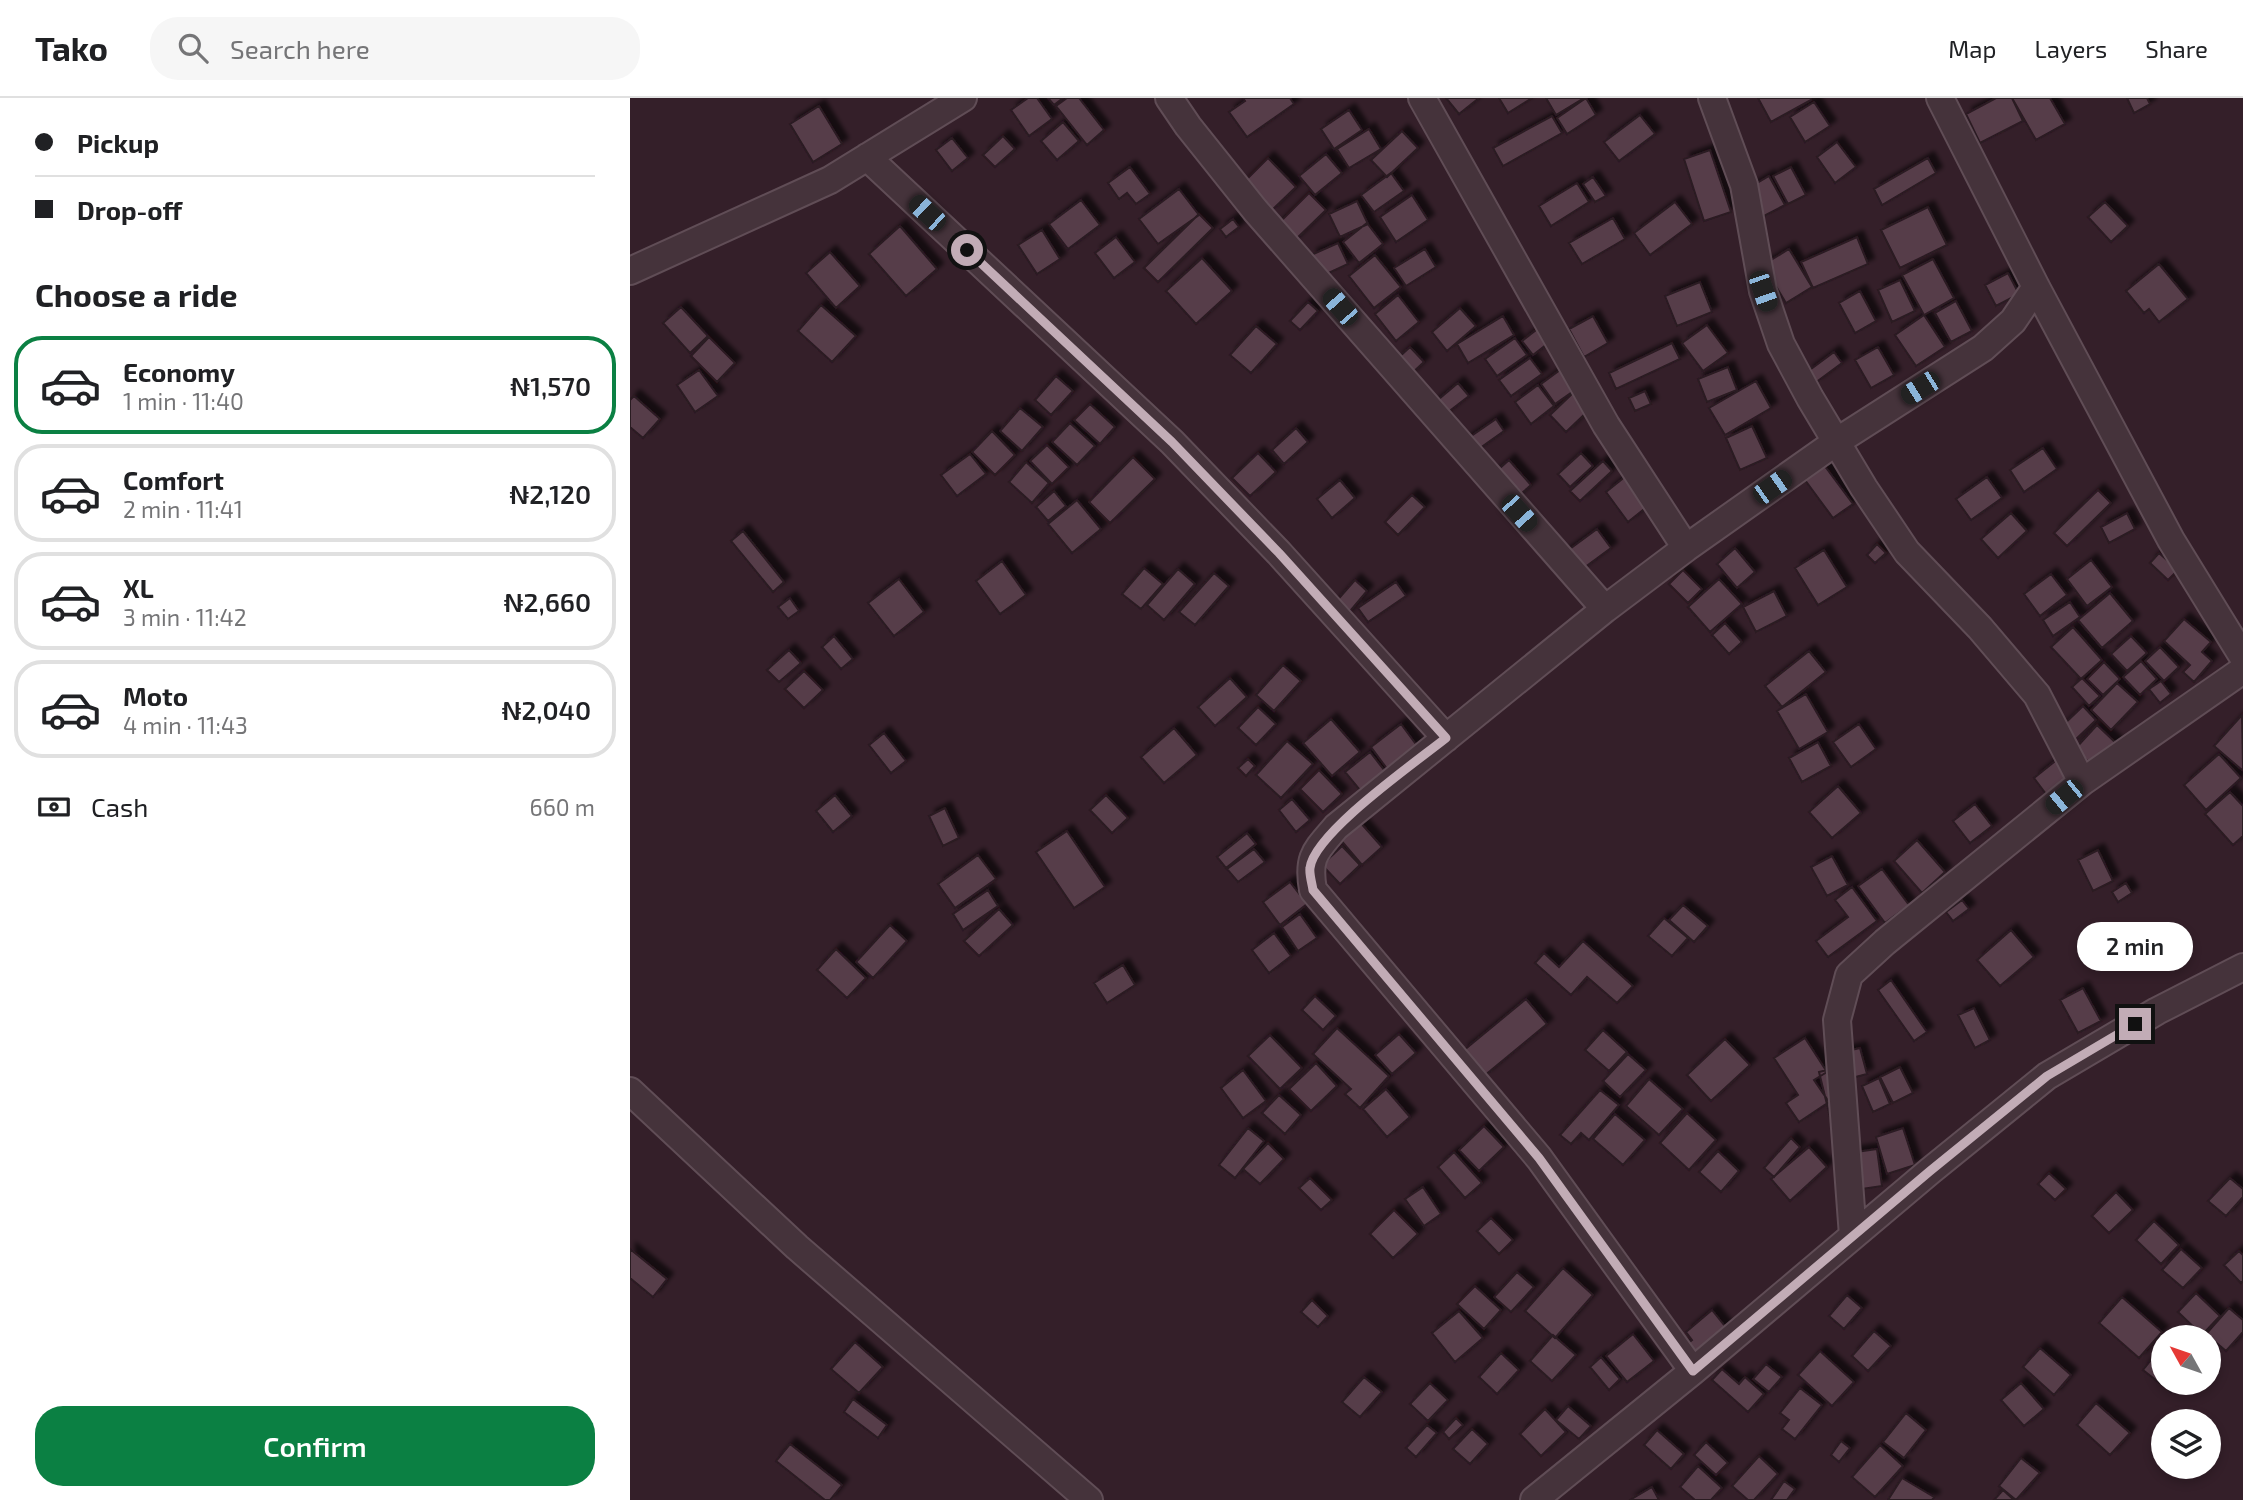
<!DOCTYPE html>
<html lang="en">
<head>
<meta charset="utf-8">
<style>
  :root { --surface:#fff; --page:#f6f6f6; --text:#202124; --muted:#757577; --line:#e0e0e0; --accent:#0b8043 }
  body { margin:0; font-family:"Exo 2",sans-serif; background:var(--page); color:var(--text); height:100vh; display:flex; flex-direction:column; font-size:26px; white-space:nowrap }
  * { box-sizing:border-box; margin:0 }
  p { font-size:23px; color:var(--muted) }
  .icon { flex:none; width:38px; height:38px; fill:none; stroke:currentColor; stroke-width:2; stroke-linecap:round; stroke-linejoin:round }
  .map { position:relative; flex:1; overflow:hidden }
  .side { display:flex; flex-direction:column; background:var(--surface); width:630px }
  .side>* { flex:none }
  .top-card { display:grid; align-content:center; height:154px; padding:0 35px; background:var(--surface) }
  .needle { width:46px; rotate:310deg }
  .fabs { position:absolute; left:1521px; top:1227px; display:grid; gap:14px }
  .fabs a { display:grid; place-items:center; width:70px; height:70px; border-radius:50%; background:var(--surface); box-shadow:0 4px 10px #0003; font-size:35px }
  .end { position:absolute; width:32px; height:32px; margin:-16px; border:9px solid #c2acb6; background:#111; box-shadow:0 0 0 4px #111 }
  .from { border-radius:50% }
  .bubble { position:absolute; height:49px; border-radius:24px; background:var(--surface); box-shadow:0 4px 10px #0003; font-size:23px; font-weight:600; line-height:49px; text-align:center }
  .car { position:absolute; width:21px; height:42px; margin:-21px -10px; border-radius:9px; box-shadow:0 0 5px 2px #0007; background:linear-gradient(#222 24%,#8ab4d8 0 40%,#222 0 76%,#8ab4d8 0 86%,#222 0) }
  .top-card b { display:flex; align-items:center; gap:24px; height:66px; font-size:26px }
  .top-card b+b { border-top:2px solid var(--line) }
  .top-card i { width:18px; height:18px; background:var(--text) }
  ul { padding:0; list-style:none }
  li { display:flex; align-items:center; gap:21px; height:98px; margin:0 14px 10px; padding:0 21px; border:4px solid var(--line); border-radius:28px }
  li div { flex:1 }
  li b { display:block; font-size:26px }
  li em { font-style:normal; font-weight:600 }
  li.selected { border-color:var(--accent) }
  li>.icon { width:63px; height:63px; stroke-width:1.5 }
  h2 { padding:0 35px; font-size:32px; line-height:84px }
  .pay { display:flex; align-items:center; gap:18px; height:77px; padding:0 35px; font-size:26px }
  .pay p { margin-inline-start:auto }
  .cta { display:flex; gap:14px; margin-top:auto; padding:14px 35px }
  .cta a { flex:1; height:80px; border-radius:28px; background:var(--accent); color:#fff; font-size:28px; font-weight:600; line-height:80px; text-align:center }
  header { display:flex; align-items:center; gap:42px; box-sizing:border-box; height:98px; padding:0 35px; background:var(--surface); border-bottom:2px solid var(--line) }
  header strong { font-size:33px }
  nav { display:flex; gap:38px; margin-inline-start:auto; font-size:24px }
  .search { width:490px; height:63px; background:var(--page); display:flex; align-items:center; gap:18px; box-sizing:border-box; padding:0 24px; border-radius:28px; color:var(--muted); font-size:26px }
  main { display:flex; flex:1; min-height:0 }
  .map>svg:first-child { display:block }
  .building { fill:#573d4a; stroke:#2b1a22; stroke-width:2; filter:url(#shadow) }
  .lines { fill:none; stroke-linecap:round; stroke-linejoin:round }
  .minor-casing { stroke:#604d56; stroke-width:30 }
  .minor { stroke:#45333b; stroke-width:26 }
  .route { stroke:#c2acb6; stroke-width:9 }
</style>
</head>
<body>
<header>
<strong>Tako</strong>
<div class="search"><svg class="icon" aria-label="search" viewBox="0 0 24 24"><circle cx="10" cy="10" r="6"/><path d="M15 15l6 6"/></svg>Search here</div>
<nav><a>Map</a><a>Layers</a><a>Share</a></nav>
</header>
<main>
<section class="side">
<div class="top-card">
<b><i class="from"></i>Pickup</b>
<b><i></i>Drop-off</b>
</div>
<h2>Choose a ride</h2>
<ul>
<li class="selected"><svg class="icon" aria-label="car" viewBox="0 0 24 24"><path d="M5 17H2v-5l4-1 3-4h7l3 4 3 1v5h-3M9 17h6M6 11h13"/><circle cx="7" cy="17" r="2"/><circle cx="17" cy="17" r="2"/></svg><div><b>Economy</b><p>1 min · 11:40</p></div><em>₦1,570</em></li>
<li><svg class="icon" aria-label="car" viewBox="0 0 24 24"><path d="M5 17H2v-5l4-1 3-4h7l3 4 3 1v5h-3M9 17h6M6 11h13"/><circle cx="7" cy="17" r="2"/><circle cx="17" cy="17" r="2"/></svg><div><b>Comfort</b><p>2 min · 11:41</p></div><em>₦2,120</em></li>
<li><svg class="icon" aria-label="car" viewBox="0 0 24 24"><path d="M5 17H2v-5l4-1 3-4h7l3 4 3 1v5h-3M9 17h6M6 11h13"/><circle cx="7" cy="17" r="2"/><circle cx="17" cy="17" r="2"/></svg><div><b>XL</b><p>3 min · 11:42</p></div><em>₦2,660</em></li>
<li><svg class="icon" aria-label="car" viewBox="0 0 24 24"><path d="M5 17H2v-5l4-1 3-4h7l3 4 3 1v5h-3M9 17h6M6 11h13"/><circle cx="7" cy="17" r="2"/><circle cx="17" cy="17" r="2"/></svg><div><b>Moto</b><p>4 min · 11:43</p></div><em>₦2,040</em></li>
</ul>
<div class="pay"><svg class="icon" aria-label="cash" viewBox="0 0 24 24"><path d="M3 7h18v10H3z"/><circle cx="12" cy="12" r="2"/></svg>Cash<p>660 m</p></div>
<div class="cta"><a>Confirm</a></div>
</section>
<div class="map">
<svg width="1613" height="1402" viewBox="0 0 1613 1402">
  <defs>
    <filter id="shadow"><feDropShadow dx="6" dy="-6" stdDeviation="2" flood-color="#0009"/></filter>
  </defs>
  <rect width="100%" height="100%" fill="#341f29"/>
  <path class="building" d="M398,0H407L422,21L399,38L381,12Z
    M418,0H433L424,7Z
    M437,0H449L474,32L457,47L426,8Z
    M613,0H660L664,6L617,39L599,14L615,3Z
    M816,0H849L829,16Z
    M869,0H902L878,15Z
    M916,0H954L926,17Z
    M956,0L966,17L937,36L927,20Z
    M1128,0H1180L1181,2L1141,24Z
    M1366,0H1382L1393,23L1350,45L1336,16Z
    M1382,0H1420L1435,26L1406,42Z
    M1497,0H1517L1520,6L1504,15Z
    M1184,4L1200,28L1175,44L1160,19Z
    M189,8L212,46L183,64L160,26Z
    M719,12L732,32L704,51L691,31Z
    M1010,17L1025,36L989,63L974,44Z
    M922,18L932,35L873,68L863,50Z
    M433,24L449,43L427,62L411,43Z
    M739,31L751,51L719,70L707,51Z
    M772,33L788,50L757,79L741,62Z
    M373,38L385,51L365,69L353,57Z
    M322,40L338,60L322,73L306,52Z
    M1207,44L1226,69L1205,85L1187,59Z
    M1080,52L1101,114L1074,123L1054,61Z
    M696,56L712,75L685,97L669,78Z
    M638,60L666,89L641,113L613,85Z
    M1298,60L1306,75L1252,107L1244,91Z
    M500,69L520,96L506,106L497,95L489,101L478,85Z
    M1161,69L1176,97L1158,106L1143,78Z
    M761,75L774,93L744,114L731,97Z
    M1139,78L1155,107L1132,119L1117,91Z
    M963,79L976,98L965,104L953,86Z
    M947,85L959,104L921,128L909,108Z
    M549,91L569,117L528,146L509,121Z
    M679,95L696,112L662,145L646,128Z
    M782,97L798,122L766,144L750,119Z
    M451,102L470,127L438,151L419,126Z
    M727,103L738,126L710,139L699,116Z
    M1045,104L1062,126L1020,157L1004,135Z
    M1475,104L1498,128L1481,144L1458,119Z
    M1298,109L1317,147L1270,170L1251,132Z
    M569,116L583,130L528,184L514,170Z
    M983,120L995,141L952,166L939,145Z
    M603,121L609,129L596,139L590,131Z
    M737,125L753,146L729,165L713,144Z
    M270,128L307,171L276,198L239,156Z
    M412,132L430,161L407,176L388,147Z
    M486,139L505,164L484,180L465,155Z
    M1227,139L1238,166L1183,190L1171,164Z
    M708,145L718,166L690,179L681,157Z
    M795,151L806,169L776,188L764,170Z
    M1159,151L1182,189L1156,205L1133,167Z
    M200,154L230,188L206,210L176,175Z
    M745,157L771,189L744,210L719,178Z
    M572,160L602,193L566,226L536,193Z
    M1303,161L1324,200L1294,217L1272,177Z
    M1529,166L1558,201L1529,224L1519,211L1514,215L1496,193Z
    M1378,175L1389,196L1366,208L1355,187Z
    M1270,182L1285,213L1262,224L1248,192Z
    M1070,184L1082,214L1047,228L1035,198Z
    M1230,193L1246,223L1225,235L1209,205Z
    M768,197L789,224L766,243L745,216Z
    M1326,203L1342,233L1321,244L1305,215Z
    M678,204L688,213L670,232L660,223Z
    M191,207L226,238L202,264L168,233Z
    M51,209L78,238L60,255L33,225Z
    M830,210L846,228L817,253L802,234Z
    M1294,217L1315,249L1286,268L1265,237Z
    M873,218L884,237L838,265L827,246Z
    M963,218L978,245L954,259L939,231Z
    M1077,227L1098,255L1073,273L1052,245Z
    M626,228L647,246L621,275L600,257Z
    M910,229L921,243L903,257L892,243Z
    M79,239L105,265L87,284L61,258Z
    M885,240L897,257L867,278L855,261Z
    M1042,245L1050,261L986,291L979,275Z
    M780,249L794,264L780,277L767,261Z
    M1248,249L1264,277L1241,290L1225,262Z
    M1204,254L1212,265L1185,285L1177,274Z
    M900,260L912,276L881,298L869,282Z
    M1098,269L1107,292L1077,304L1068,281Z
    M69,272L88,298L65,314L47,287Z
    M930,272L945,292L925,306L911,286Z
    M426,278L443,293L421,317L405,302Z
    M1126,283L1141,310L1095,337L1079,310Z
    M828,285L839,298L813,318L803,306Z
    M908,287L924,308L901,326L885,304Z
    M1015,293L1021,306L1005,313L999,300Z
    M943,295L959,312L936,334L920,317Z
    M4,298L30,321L13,340L0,329V302Z
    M460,306L485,329L470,346L444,322Z
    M390,310L413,329L392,353L370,333Z
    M866,321L874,333L843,355L834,343Z
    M440,325L465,348L447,367L422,344Z
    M1122,328L1137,360L1110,372L1096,340Z
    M666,330L678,344L654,366L642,352Z
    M362,333L385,357L365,377L342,354Z
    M417,347L439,369L422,386L400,363Z
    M1413,350L1427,371L1394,394L1380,372Z
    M628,355L646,374L620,398L602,380Z
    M951,355L963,368L940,389L928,376Z
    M340,356L356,376L327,398L311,377Z
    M503,359L525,381L480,425L459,404Z
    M879,362L901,387L883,403L860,379Z
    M973,363L982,373L950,403L940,393Z
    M396,364L419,385L402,405L379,384Z
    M1194,367L1223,406L1203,420L1175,382Z
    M996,378L1018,408L998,424L976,394Z
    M1357,379L1372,400L1341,422L1326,401Z
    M710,382L725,400L702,420L687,401Z
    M1468,392L1481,405L1437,448L1424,435Z
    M424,393L436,408L418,423L406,409Z
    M782,397L795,409L768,437L755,424Z
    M447,402L471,431L442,455L418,426Z
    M1381,415L1397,433L1368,460L1351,441Z
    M1497,415L1505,431L1479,445L1471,429Z
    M967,431L981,450L947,475L933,456Z
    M113,433L154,484L143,494L101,443Z
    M1247,446L1256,455L1245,465L1237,457Z
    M1105,450L1125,474L1107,490L1087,466Z
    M1194,452L1217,489L1188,507L1165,470Z
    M1529,455L1548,472L1538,482L1520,465Z
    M1461,462L1482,489L1457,508L1437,481Z
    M372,463L396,497L370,516L346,483Z
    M514,470L533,486L511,511L492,496Z
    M548,471L565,486L534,522L517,507Z
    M1053,472L1072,491L1058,505L1039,486Z
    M584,475L599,488L565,527L549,514Z
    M1421,476L1437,497L1410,518L1394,496Z
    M269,481L294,514L264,538L238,505Z
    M1089,481L1112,506L1080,534L1058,509Z
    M725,482L737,493L716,518L703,507Z
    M766,484L776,498L738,524L728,510Z
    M1144,493L1157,518L1126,534L1113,509Z
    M1480,495L1503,523L1472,550L1448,522Z
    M160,500L169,513L158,521L148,509Z
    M1440,504L1450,519L1423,538L1413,522Z
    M1554,521L1581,544L1572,554L1582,563L1564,584L1553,574L1560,567L1534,543Z
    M1095,525L1112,544L1099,556L1082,537Z
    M1443,529L1472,562L1451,581L1421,549Z
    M204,538L223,561L211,571L192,549Z
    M1501,538L1517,555L1497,573L1481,556Z
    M1530,549L1549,569L1534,583L1515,563Z
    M159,552L171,565L149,584L137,572Z
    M1179,553L1196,574L1152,609L1135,588Z
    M1511,563L1527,581L1510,597L1493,579Z
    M1474,564L1490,581L1473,597L1457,581Z
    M653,567L671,583L644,613L626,597Z
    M174,573L193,592L174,610L155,591Z
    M600,580L617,599L585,628L568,609Z
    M1452,580L1470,598L1459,608L1442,589Z
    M1531,583L1541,596L1530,605L1519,591Z
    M1487,585L1508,604L1481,632L1461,612Z
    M1176,596L1198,634L1169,651L1147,613Z
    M1453,608L1466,622L1442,645L1429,631Z
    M628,609L646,626L626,647L608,630Z
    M1612,617L1613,670L1612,672L1584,648Z
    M701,621L730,654L702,678L673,645Z
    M771,626L788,649L758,672L741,649Z
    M1229,626L1246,651L1221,669L1203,644Z
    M1467,627L1488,647L1466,671L1445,651Z
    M544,630L567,657L534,685L511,659Z
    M254,635L276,663L261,675L239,647Z
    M657,643L683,666L651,700L626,677Z
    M1188,644L1201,668L1172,684L1159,660Z
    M740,654L758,677L734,697L715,674Z
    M1589,656L1611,680L1576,712L1554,687Z
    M1429,660L1445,681L1419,700L1404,680Z
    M618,661L625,668L616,678L608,670Z
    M689,672L712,696L693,714L670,691Z
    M1208,688L1231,715L1202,740L1179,714Z
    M1600,694L1613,708V738L1603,747L1575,716Z
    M205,697L222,718L203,734L186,713Z
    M476,697L498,720L482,735L460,712Z
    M662,701L680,722L666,734L649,712Z
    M1345,706L1362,728L1340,745L1323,723Z
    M315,710L329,740L313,748L299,718Z
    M729,723L752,749L732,767L709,740Z
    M437,733L475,789L444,810L406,754Z
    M617,735L626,746L596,770L587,759Z
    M1287,742L1315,774L1292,795L1264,763Z
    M712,748L730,767L710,786L692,767Z
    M624,751L635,764L608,784L597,771Z
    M1468,752L1483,783L1463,793L1448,762Z
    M348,757L366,781L325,810L308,786Z
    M1202,758L1218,787L1197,798L1181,769Z
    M1252,771L1279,807L1255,825L1228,788Z
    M660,784L677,806L650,827L633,804Z
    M1496,785L1502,795L1488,804L1482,794Z
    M1222,789L1247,823L1198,859L1186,843L1218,819L1205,802Z
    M358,792L368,808L333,832L323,816Z
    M1332,802L1339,811L1323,823L1316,814Z
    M1053,807L1078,828L1064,844L1039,822Z
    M369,811L383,827L349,858L334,843Z
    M670,816L687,840L668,853L652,829Z
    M1034,820L1058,840L1042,858L1018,838Z
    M260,827L277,843L243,880L226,864Z
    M1381,832L1404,859L1370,888L1347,862Z
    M644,835L661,858L639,875L622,852Z
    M953,843L1003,888L987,905L957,879L941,897L905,865L914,855L929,869Z
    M206,851L236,880L217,900L187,872Z
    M493,867L505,887L477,905L464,885Z
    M1261,882L1297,934L1284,943L1248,892Z
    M1453,890L1471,923L1448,935L1430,902Z
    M685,898L706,918L693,932L672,912Z
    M896,901L917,926L854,978L833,953Z
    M1344,910L1360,942L1345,950L1328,917Z
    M707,930L759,978L730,1010L715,996L721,991L683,956Z
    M973,932L997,954L979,973L955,952Z
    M769,936L786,955L762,976L745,957Z
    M640,937L672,970L650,991L618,958Z
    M1175,940L1197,974L1184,982L1199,1004L1169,1024L1156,1005L1168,997L1144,960Z
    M1095,941L1120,967L1081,1003L1057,977Z
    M1230,950L1237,976L1214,982L1208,955Z
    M998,956L1016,972L990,999L973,983Z
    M686,965L707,988L681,1013L659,991Z
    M1270,969L1283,995L1263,1005L1250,979Z
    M1205,970V1039L1189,974Z
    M613,972L636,1003L613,1020L591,990Z
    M1249,980L1260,1006L1243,1014L1232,988Z
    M1019,981L1053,1011L1029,1037L996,1008Z
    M756,991L780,1019L757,1039L733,1011Z
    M970,992L989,1007L959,1042L951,1035L941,1046L930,1037Z
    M649,997L671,1017L655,1036L632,1015Z
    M1057,1015L1086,1042L1059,1072L1030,1045Z
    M985,1016L1015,1042L993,1067L963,1041Z
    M854,1028L874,1049L849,1073L829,1052Z
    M618,1030L634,1043L605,1080L589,1067Z
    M1273,1030L1285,1067L1257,1076L1246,1039Z
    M1161,1040L1170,1049L1144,1079L1134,1070Z
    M638,1045L654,1061L630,1086L613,1071Z
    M1179,1049L1197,1069L1160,1103L1141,1081Z
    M1247,1051L1252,1088L1225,1092L1219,1055Z
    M1088,1053L1109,1073L1091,1094L1069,1074Z
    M824,1054L852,1085L835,1100L808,1069Z
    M1419,1075L1436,1091L1425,1102L1408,1086Z
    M680,1080L702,1102L691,1112L669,1090Z
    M1600,1080L1613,1091V1099L1596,1118L1578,1103Z
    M793,1089L811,1116L794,1128L775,1101Z
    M1486,1094L1503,1112L1479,1135L1462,1118Z
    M764,1112L788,1136L763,1160L740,1136Z
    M861,1120L883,1142L869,1156L847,1133Z
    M1524,1123L1549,1147L1531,1166L1506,1142Z
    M0,1151L37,1181L23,1199L0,1180Z
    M1551,1151L1572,1170L1553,1190L1532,1172Z
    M1609,1153L1613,1157V1183L1611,1185L1594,1167Z
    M933,1170L963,1197L925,1240L895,1213Z
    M887,1174L904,1189L881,1214L864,1199Z
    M845,1188L871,1212L854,1231L827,1206Z
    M1566,1195L1590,1218L1572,1237L1548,1214Z
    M1217,1197L1232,1210L1214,1231L1199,1218Z
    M1492,1199L1532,1234L1509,1260L1469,1225Z
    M682,1202L698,1218L688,1229L671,1214Z
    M1599,1210L1613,1222V1234L1596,1253L1576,1236Z
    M1082,1212L1098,1232L1062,1263L1051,1251L1062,1242L1056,1234Z
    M829,1213L853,1240L825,1264L802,1235Z
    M1244,1233L1261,1248L1238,1273L1222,1258Z
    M1003,1236L1024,1263L997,1284L976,1258Z
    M923,1237L946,1257L922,1283L900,1263Z
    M225,1244L253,1269L229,1295L201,1271Z
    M1533,1247V1284H1549L1541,1294L1513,1272Z
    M1410,1250L1441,1277L1424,1297L1393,1269Z
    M1190,1253L1224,1284L1202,1308L1168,1277Z
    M871,1255L889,1272L867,1296L849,1279Z
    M971,1259L990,1281L979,1292L960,1269Z
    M1136,1266L1152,1279L1139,1294L1123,1281Z
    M1092,1271L1109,1286L1115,1279L1134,1296L1118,1314L1082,1282Z
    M734,1279L752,1294L730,1319L712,1304Z
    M800,1285L818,1302L798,1323L780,1306Z
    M1391,1285L1414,1311L1394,1328L1371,1302Z
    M1170,1290L1192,1307L1165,1341L1152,1331L1159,1322L1150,1315Z
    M223,1301L257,1327L248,1340L214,1314Z
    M1466,1305L1500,1335L1480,1357L1447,1327Z
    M938,1308L961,1328L949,1341L926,1322Z
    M915,1311L936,1334L911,1358L890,1336Z
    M1276,1315L1296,1332L1274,1360L1253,1344Z
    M826,1320L833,1327L819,1341L813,1334Z
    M797,1327L807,1335L786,1359L776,1350Z
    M842,1331L858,1346L840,1366L823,1351Z
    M1027,1332L1054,1356L1041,1371L1014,1347Z
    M1211,1343L1220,1350L1209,1364L1201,1357Z
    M1076,1344L1098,1365L1086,1377L1064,1357Z
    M160,1346L212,1387L200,1402H195L146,1363Z
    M1250,1347L1273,1368L1245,1399L1222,1379Z
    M1129,1358L1148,1376L1124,1402H1118L1102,1388Z
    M1391,1360L1410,1375L1386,1402L1369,1388Z
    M1068,1368L1092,1390L1081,1402H1065L1050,1389Z
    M1272,1380L1304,1399L1302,1402H1258Z
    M1154,1383L1165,1391L1157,1402H1141Z
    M1022,1389L1029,1402H1000Z
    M1373,1392L1384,1402H1364Z"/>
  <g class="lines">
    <g class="minor-casing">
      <path id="minor" d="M539,0L558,28L625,112L975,511
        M792,0L976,327L1056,450
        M1082,0L1114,87L1133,193L1151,246L1180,300L1234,390L1277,454L1350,530L1407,597L1452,684
        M1310,0L1406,189L1541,442L1613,559
        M237,59L542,344L649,455L816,640
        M0,173L200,82L333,0
        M0,993L167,1149L459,1402
        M1223,1138L1207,922L1219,877L1255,844L1452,684L1613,572
        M1063,1273L909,1060L683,792C677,758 686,753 706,729L975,511L1056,450L1206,344L1353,250L1383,223L1406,189
        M904,1402L1063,1273L1300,1073L1417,978L1527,913L1613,869"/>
    </g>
    <use href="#minor" class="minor"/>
  </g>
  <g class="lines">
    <path class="route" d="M337,152L542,344L649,455L816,640C786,664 684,735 680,770C679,776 682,785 683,792L909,1060L1063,1273L1300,1073L1417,978L1505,926"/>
  </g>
</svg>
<div class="fabs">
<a><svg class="needle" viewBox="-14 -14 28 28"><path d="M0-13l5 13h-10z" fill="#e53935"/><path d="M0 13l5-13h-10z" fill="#757577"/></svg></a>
<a><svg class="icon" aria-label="layers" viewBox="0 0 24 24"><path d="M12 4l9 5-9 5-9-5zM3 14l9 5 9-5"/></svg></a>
</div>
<i class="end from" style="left:337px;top:152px"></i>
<i class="end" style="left:1505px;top:926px"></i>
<div class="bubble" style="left:1447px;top:824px;width:116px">2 min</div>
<i class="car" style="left:297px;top:115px;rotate:313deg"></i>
<i class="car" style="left:1133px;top:193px;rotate:161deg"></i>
<i class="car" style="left:710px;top:209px;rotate:319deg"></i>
<i class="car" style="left:1290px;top:290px;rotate:238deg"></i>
<i class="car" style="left:1142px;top:389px;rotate:55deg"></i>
<i class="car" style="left:889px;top:415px;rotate:138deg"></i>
<i class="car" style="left:1434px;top:699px;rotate:231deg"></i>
</div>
</main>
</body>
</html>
